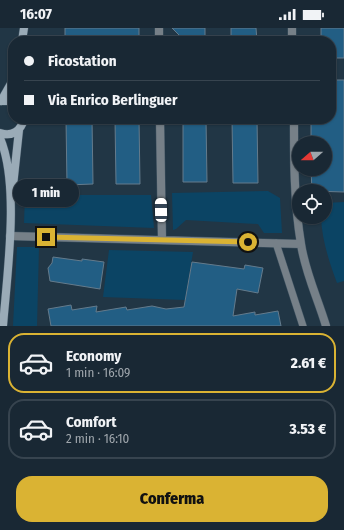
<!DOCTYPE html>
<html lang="it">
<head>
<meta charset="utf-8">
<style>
  :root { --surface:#192834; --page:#22303c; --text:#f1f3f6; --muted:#9fa6ac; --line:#37444f; --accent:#dab333 }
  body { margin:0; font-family:"Fira Sans Condensed",sans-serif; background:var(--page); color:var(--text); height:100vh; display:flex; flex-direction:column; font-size:15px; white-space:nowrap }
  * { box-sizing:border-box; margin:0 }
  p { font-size:13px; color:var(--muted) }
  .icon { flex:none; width:22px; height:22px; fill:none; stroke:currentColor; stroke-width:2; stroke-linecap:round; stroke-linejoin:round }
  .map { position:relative; height:298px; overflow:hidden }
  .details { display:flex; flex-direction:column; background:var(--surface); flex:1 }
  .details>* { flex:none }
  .banner { position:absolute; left:8px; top:8px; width:328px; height:88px; border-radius:16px; box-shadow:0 1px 3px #0004,0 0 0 1px var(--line); display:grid; align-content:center; height:88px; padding:0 16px; background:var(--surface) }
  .needle { width:26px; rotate:250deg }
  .buttons { position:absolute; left:292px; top:108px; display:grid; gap:8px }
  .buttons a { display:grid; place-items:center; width:40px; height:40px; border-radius:50%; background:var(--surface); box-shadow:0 1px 3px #0004,0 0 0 1px var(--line); font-size:20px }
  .end { position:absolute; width:18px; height:18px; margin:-9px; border:5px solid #dab333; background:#111; box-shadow:0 0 0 2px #111 }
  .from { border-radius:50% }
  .bubble { position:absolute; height:28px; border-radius:14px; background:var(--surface); box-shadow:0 1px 3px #0004,0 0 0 1px var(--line); font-size:13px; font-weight:800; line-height:28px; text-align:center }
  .car { position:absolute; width:12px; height:24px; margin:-12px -6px; border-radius:5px; box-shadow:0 0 3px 1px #0007; background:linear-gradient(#fff 24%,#345 0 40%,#fff 0 76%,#345 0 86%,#fff 0) }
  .banner b { display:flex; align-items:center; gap:14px; height:38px; font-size:15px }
  .banner b+b { border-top:1px solid var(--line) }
  .banner i { width:10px; height:10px; background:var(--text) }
  ul { padding:7px 0 0; list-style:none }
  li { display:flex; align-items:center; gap:12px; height:60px; margin:0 8px 6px; padding:0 8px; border:2px solid var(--line); border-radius:16px }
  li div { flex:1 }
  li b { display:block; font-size:15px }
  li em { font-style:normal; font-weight:800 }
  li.selected { border-color:var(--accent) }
  li>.icon { width:36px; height:36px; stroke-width:1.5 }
  .cta { display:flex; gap:8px; margin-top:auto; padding:8px 16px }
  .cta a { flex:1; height:46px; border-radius:16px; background:var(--accent); color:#111; font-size:16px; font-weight:800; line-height:46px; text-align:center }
  .status { display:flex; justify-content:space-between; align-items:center; height:28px; padding:0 20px; background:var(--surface); direction:ltr }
  .status svg { height:11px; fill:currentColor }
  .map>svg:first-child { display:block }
  .green { fill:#0b4464 }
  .building { fill:#225e84; stroke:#647b8c }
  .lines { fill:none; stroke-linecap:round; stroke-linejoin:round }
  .service-casing { stroke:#415463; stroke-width:8 }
  .minor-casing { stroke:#415463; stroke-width:9 }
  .secondary-casing { stroke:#415463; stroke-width:9 }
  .service { stroke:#768088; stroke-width:7 }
  .minor { stroke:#768088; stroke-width:8 }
  .secondary { stroke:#9aabb7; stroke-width:8 }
  .route { stroke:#dab333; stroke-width:5 }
</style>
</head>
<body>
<div class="status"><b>16:07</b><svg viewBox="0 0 49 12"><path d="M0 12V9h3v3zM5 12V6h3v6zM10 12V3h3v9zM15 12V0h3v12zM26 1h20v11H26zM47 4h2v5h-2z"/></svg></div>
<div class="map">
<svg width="344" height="298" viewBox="0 0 344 298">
  <rect width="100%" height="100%" fill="#213645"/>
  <path class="green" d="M268,163L280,170L282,205H264L258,196L186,192L176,201L173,202L172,165Z
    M25,167H151L154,200L24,195Z
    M344,174V253L337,255C329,233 322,213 321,189H325V175Z
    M17,219H39L37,298H13Z
    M109,222L193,224L185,272L103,269Z"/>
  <path class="building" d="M65,0H139V13H65Z
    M172,0H205V13H181V9Z
    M231,0H256L257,13H231Z
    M321,0H344V30H331V13H321Z
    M331,52H344V164L312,163L311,141H325V115H311V91H331Z
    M66,91H92L93,156L67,157Z
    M115,91H139L140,156H116Z
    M183,91H206L207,154H183Z
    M232,91H257L258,155H233Z
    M53,229L82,233V231L104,234L100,261L50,253L48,240L52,235Z
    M192,234L244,241L245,237L263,240L258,265L237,261L233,288L255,284V287L278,283L281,298H51L48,281L71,277L72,282L97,278L96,284L126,279L127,282L152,278L166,281L184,279Z"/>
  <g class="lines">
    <g class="service-casing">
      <path id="service" d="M276,215L303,298"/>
    </g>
    <g class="minor-casing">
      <path id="minor" d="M159,0V13
        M292,0V13
        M160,91L162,212
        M294,91C294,133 294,174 301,216C305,244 318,271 326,298
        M10,208L301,216"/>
    </g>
    <g class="secondary-casing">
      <path id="secondary" d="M22,13L24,0
        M0,73H13
        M1,73L13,52
        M0,105C12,109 21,103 24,91
        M0,110C20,157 7,246 3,298
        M13,158L19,102"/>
    </g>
    <use href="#service" class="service"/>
    <use href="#minor" class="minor"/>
    <use href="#secondary" class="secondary"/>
  </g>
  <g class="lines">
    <path class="route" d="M46,209L248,214"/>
  </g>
</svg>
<div class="buttons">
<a><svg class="needle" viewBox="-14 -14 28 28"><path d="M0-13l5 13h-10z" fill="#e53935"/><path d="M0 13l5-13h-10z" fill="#9fa6ac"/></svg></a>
<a><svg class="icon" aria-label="locate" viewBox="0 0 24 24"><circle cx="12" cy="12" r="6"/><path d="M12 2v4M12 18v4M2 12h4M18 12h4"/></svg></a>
</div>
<i class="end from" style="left:248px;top:214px"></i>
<i class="end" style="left:46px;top:209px"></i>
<div class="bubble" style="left:13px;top:151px;width:66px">1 min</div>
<i class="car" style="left:161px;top:182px;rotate:359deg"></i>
<div class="banner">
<b><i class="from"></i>Ficostation</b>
<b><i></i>Via Enrico Berlinguer</b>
</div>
</div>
<section class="details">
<ul>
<li class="selected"><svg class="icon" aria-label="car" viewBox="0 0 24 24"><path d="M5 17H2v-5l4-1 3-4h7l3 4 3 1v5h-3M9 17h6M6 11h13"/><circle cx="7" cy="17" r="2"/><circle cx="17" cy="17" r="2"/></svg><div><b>Economy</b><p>1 min · 16:09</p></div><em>2.61 €</em></li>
<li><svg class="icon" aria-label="car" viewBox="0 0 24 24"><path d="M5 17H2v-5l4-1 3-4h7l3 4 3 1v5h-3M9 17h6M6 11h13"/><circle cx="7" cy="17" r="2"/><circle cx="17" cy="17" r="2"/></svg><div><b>Comfort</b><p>2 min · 16:10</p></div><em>3.53 €</em></li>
</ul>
<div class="cta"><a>Conferma</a></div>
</section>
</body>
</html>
